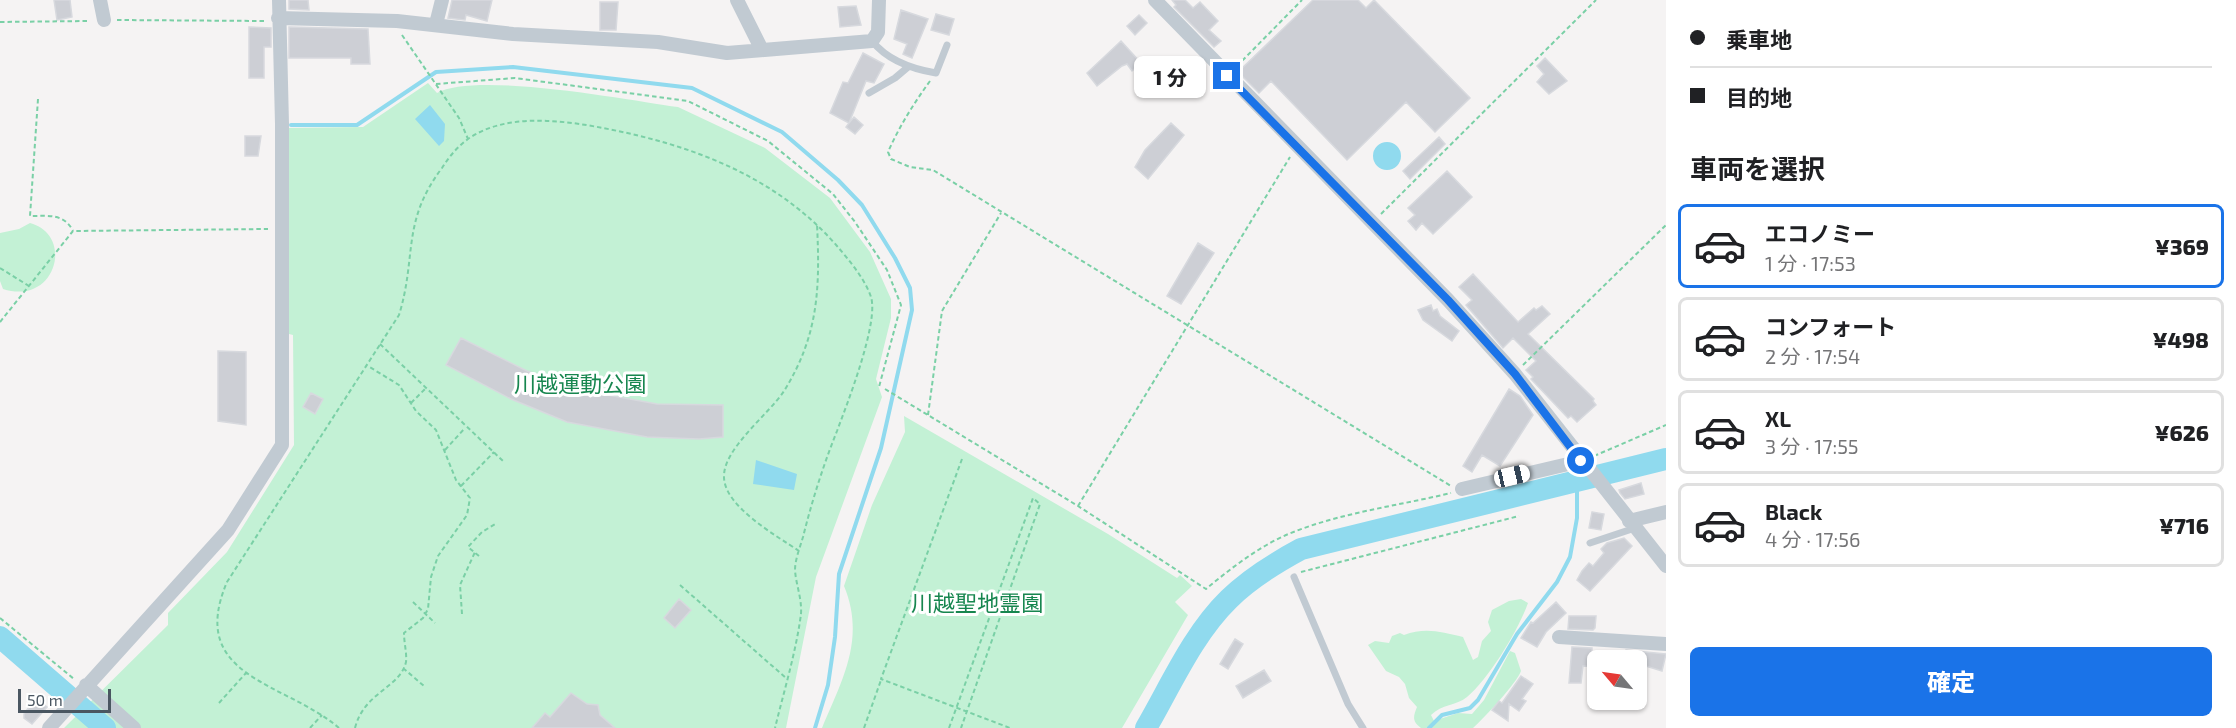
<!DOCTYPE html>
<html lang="ja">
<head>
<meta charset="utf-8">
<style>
  :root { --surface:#fff; --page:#f6f6f6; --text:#202124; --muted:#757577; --line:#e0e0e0; --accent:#1a73e8 }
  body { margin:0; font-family:"Exo 2","Noto Sans JP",sans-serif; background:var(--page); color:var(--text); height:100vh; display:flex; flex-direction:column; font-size:22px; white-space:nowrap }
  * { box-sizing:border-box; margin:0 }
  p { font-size:20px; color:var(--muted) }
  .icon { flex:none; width:33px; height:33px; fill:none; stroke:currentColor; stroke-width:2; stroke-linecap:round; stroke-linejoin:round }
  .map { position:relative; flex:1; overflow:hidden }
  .details { display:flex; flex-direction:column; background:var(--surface); width:570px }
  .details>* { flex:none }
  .top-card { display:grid; align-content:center; height:132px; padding:0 24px; background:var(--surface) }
  .needle { width:39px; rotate:299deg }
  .tools { position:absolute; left:1587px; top:650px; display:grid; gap:12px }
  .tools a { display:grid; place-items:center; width:60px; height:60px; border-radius:9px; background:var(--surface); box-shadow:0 2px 4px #0004; font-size:30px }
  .scale { position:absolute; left:18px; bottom:15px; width:93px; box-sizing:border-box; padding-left:6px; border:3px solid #4a5661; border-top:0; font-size:16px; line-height:21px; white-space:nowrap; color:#4a5661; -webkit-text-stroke:4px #fff; paint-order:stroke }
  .end { position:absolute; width:27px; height:27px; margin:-14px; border:8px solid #1a73e8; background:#fff; box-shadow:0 0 0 3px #fff }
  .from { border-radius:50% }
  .bubble { position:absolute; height:42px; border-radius:9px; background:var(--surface); box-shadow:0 2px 4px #0004; font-size:20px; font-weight:800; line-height:42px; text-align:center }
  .car { position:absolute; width:18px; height:36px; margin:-18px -9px; border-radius:8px; box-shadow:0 0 4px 2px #0007; background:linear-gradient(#fff 24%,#345 0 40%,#fff 0 76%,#345 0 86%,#fff 0) }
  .top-card b { display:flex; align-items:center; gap:21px; height:57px; font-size:22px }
  .top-card b+b { border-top:2px solid var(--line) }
  .top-card i { width:15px; height:15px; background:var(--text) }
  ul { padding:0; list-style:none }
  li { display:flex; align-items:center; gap:18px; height:84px; margin:0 12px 9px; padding:0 12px; border:3px solid var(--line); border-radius:9px }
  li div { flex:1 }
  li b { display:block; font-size:22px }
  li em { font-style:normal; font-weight:800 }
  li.current { border-color:var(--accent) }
  li>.icon { width:54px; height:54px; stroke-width:1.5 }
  h2 { padding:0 24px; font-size:27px; line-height:72px }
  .primary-button { display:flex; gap:12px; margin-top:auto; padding:12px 24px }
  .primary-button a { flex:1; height:69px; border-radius:9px; background:var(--accent); color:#fff; font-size:24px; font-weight:800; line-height:69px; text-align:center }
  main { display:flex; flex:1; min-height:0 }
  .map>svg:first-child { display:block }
  .green { fill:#c3f1d5 }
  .water { fill:#90daee }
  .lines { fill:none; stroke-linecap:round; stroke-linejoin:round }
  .stream { stroke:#90daee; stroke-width:4 }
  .river { stroke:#90daee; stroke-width:22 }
  .building { fill:#cdcfd5; stroke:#d7d9de; stroke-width:1.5 }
  .path { stroke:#7ad0a6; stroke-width:2; stroke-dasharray:4.5 3; stroke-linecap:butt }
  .lane { stroke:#c1cad2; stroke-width:7 }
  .street { stroke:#c1cad2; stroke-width:14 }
  .route { stroke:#1a73e8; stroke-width:8 }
  .labels { text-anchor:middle; stroke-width:6; stroke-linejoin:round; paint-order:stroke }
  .park-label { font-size:22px; fill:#17864f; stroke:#fff }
</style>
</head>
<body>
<main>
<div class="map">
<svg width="1666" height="728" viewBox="0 0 1666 728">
  <rect width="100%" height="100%" fill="#f5f3f3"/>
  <path class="green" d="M428,83L437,93C476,71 628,100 678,107L765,148L830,198L870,252L891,299V318L876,379L882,397L816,577L786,728H64L168,625V613L227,552L294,445L293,335L289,334L288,128L363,127Z
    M30,223C75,235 56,306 3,289L0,281V233L19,229Z
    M904,416L1108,534L1177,578L1180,575L1192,586L1175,602L1188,615L1122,728H822C842,680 866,639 844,586L872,505L905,432Z
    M1521,599L1528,603C1519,629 1489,679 1467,697C1456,706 1442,704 1431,715L1434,721L1458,713L1472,714L1484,700L1510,651L1515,653L1521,671C1516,684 1485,717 1473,728H1421C1412,721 1413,717 1417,707L1409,698L1405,684L1399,677L1386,671L1368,645L1375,641L1389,643L1392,636L1400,633L1404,635C1425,627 1442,632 1463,637L1473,660L1478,657L1482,641L1491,631L1488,622L1492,610L1509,601Z"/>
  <path class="water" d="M430,105L445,124L444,141L439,146L415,119Z
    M1373 156a14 14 0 1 1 28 0a14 14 0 1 1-28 0Z
    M756,460L797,474L794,490L753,484Z"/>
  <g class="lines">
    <path class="stream" d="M291,125H357L436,72L513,67L692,88L782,132L838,180L862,205L895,258L910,288L912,310L881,448L839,574L835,637L828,685L815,728
      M1429,728L1442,715L1470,708L1478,700L1517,634L1557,582L1570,557L1577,518V482"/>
    <path class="river" d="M0,637L105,728
      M1146,728C1171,685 1193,634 1229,599C1250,578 1275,563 1301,549L1666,459"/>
  </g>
  <path class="building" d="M54,0H70L72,17L57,20Z
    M289,0H308L309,10L289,9Z
    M452,0H492L487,21L466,15L465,20L448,18Z
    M1172,0H1185L1193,8L1200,2L1218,21L1209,30L1221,41L1214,47L1174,7L1176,5Z
    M1313,0H1358L1366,8L1374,0L1470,98L1435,132L1406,102L1347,160L1271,81L1259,93L1238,72Z
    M600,2H618L616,30H600Z
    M856,6L861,25L840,27L838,7Z
    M901,10L928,19L912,58L903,54L907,44L894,39Z
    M936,14L954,19L949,35L931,30Z
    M1139,15L1147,23L1135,35L1127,26Z
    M249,27L271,28V47H264V78H249Z
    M289,27L368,29L370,64H351V58H289Z
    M1121,41L1141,63L1132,71L1127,64L1122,66L1097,86L1087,73Z
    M863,53L884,64L874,83L866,81L849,123L854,117L863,125L855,134L846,127L849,123L830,113L843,82L848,83Z
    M1545,58L1567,81L1549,94L1537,82L1544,74L1537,66Z
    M1171,123L1184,135L1148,179L1135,167L1145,150Z
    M245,136H261L258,156H245Z
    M1439,137L1445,144L1410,179L1403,171Z
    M1447,171L1472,197L1433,234L1422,223L1416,230L1408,221L1415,215L1408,208Z
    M1198,243L1214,253L1181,304L1167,296Z
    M1473,274L1518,322L1534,308L1536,310L1542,306L1550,314L1528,334L1594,399L1593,401L1596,405L1577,422L1571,416L1568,418L1531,379L1533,377L1526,370L1536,361L1513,338L1503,348L1466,305L1472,300L1459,287Z
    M1431,305L1433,311L1437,309L1440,316L1459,331L1452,341L1423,320L1418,310Z
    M461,338L527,371L586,391L657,404L723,405V437L699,439L647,437L567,422L511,399L446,365Z
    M218,351L246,352V425L218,421Z
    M1509,389L1520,396L1533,415L1500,466L1482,455L1472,472L1463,466Z
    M311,393L323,399L315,414L303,407Z
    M1641,483L1644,494L1625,499L1620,493L1619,490Z
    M1592,512L1604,514L1601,530L1589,528Z
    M1624,538L1632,546L1590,591L1577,580L1582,571L1589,563L1593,566L1604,553L1601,549L1607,543Z
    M679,599L691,610L675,628L664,618Z
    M1556,602L1566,613L1546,632L1537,647L1521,638L1531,622L1533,623Z
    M1569,616H1596L1595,628L1593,630L1568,629Z
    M1235,639L1243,644L1228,669L1220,664Z
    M1572,647L1592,648V653H1598V667L1583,666L1581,683H1569Z
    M1626,650L1666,654L1662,671L1636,663V660H1624Z
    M1264,670L1271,681L1243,698L1236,686Z
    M1521,676L1533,684L1522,699L1526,701L1519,711L1509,704L1508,721L1492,710L1499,701L1502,703Z
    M571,693L587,704L598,705L600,715L615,728H532L545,713L550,717Z
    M36,697L47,707L32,724L24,718V714Z"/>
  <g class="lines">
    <path class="path" d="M117,20L267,21
      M0,22L90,21
      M402,35L459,118L468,139
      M1237,66L1302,0
      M930,81C914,103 899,127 888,152L891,159L910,167L933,170L1451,486
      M436,84L515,78L688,101L768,141L833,194L855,222L887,270L901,305L879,387
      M38,99L30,216C48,216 64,213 73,231
      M1381,214L1596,0
      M0,268L29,286
      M0,322L73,231L268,229
      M380,344L504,462
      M1523,365L1666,225
      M885,389L1078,506L1206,589C1230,569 1257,548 1286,535C1338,513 1397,506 1451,493
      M411,403L426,388
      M928,415L942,311L1001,213
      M445,450L465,428
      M1594,456L1666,425
      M962,459L881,679L1010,728
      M461,486L494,452
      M1078,506L1290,157
      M799,551C777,536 723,506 724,476C724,448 769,414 784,391C819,335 820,287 817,224
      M479,556L468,547L482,532L497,523
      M1301,572L1519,516
      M680,585L786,678
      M413,602L435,623
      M462,614L460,585L475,552
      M0,618L74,679
      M403,668L424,686
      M219,703L246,673
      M310,728L322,715
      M339,728C286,682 186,678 227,582L399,315C417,257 401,222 442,168C449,157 457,147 468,139C505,113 561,120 603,128C692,145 776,176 837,246C849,260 865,279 871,297C879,323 847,404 837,431C823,466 812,501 803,537C800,547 795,560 795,570C796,585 802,598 801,614C796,652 784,691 775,728
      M355,728C364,692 400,688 406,662C407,653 404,643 404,633L423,618L428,609L431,577L438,556L467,515L470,498L456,480L436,430L416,411L399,385L368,366
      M864,728L881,680
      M949,728L1033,498L1040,504L961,728"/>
    <path class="lane" d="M872,41C888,61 912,69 936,73L947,45
      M869,93L895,78L908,67
      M1590,543L1635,528
      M1294,577L1348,704L1363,728"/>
    <path class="street" d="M100,0L104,20
      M737,0L762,50
      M1155,0L1448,300L1515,374L1666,566
      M278,18L397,21L513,34L658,42L727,53L872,41L878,32L879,0
      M436,24L442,0
      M1462,489L1581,461
      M1629,521L1666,512
      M1559,637L1666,644
      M86,685L134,728
      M49,728L228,530L282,445V124L279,0"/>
  </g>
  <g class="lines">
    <path class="route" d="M1227,76L1448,300L1515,374L1581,461"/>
  </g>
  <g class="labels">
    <g class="park-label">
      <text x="580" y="392">川越運動公園</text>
      <text x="977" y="611">川越聖地霊園</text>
    </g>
  </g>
</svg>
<div class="tools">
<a><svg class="needle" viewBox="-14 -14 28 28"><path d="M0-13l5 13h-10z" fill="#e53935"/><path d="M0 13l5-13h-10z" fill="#757577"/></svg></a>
</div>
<div class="scale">50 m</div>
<i class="end from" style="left:1581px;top:461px"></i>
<i class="end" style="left:1227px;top:76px"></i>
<div class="bubble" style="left:1134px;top:56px;width:72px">1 分</div>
<i class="car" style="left:1512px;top:476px;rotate:77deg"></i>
</div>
<section class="details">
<div class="top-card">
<b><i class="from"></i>乗車地</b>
<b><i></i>目的地</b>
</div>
<h2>車両を選択</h2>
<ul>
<li class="current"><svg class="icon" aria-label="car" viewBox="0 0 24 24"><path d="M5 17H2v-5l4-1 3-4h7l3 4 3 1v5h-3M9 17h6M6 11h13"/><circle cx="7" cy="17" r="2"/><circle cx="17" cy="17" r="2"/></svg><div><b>エコノミー</b><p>1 分 · 17:53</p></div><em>¥369</em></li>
<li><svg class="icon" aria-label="car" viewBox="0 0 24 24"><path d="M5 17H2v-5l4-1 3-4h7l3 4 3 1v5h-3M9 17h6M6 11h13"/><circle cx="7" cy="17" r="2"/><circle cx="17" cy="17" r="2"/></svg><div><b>コンフォート</b><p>2 分 · 17:54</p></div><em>¥498</em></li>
<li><svg class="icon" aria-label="car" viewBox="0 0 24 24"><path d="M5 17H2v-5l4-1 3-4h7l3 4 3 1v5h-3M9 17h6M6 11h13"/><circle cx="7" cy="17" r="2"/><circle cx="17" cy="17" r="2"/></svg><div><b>XL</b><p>3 分 · 17:55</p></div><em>¥626</em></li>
<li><svg class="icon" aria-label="car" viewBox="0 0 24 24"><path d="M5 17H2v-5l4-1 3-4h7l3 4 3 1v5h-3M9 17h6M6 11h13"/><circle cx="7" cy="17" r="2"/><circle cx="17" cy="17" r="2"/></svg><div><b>Black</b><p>4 分 · 17:56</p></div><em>¥716</em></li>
</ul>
<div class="primary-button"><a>確定</a></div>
</section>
</main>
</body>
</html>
